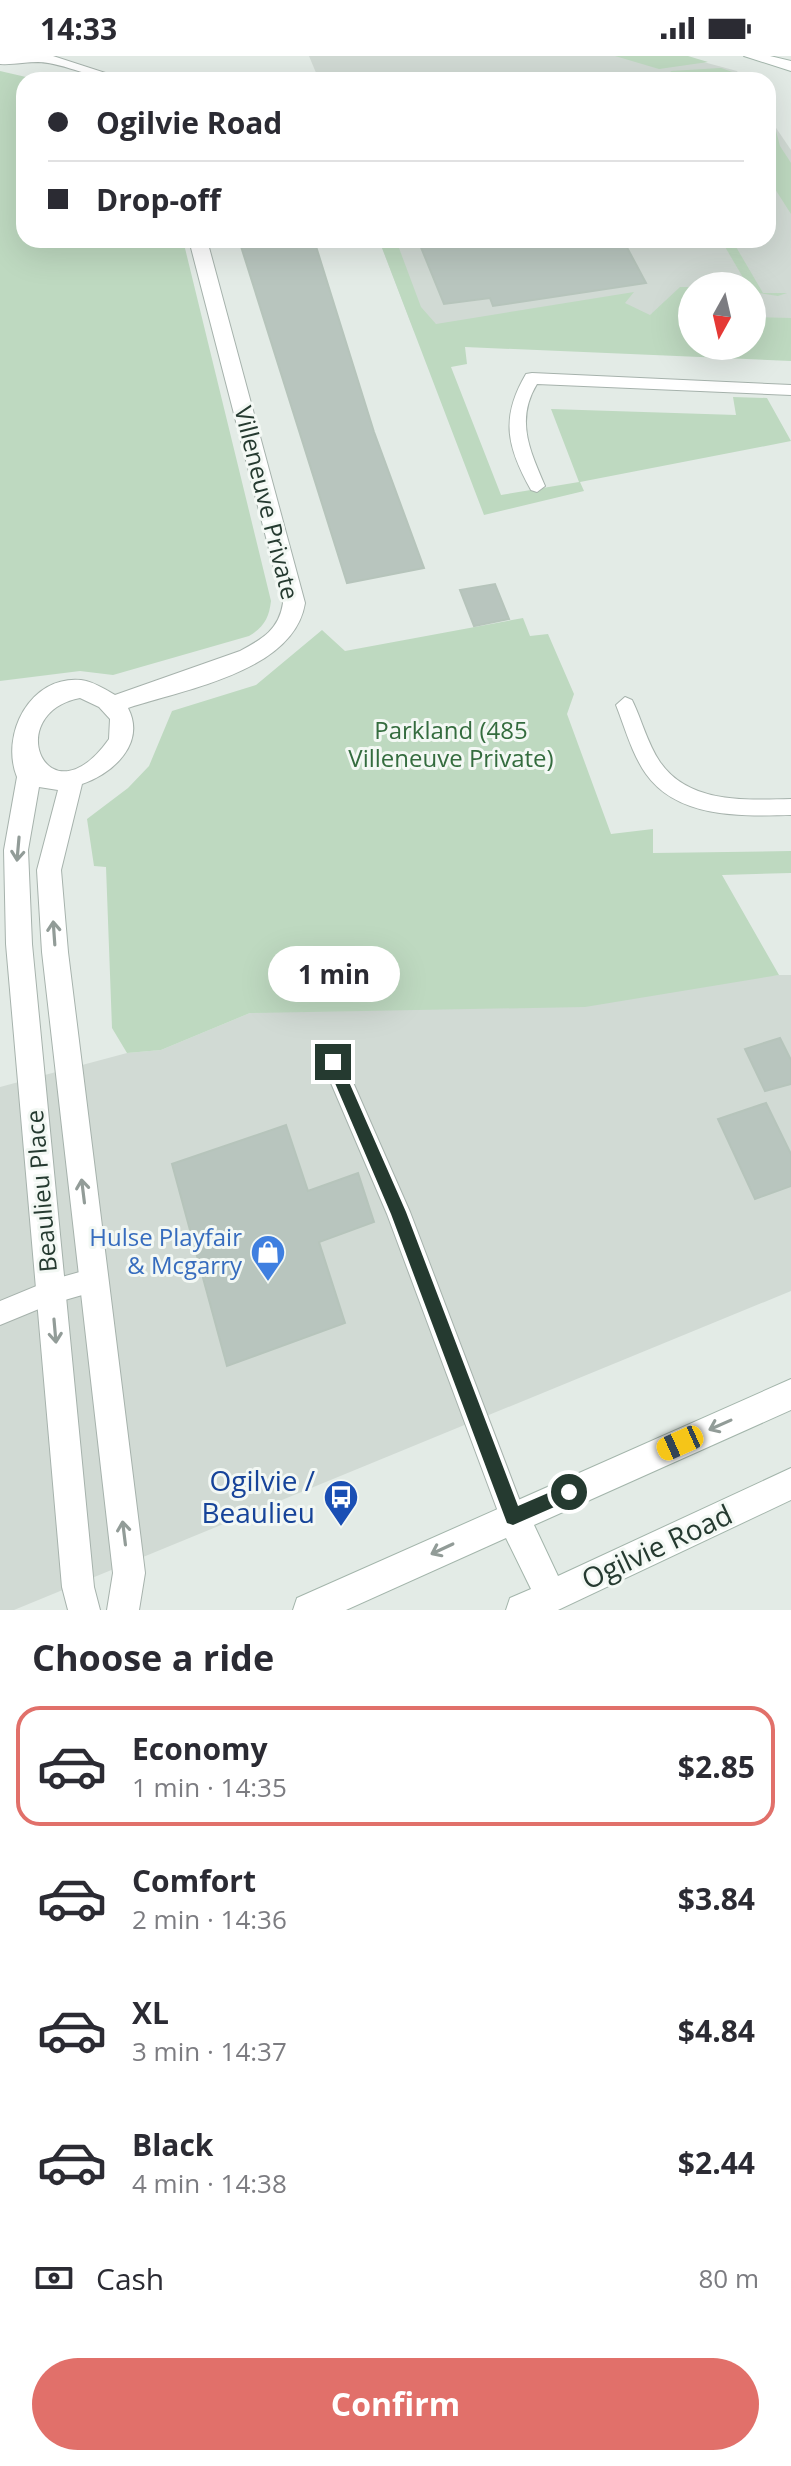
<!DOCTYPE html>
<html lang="en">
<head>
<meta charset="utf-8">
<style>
  :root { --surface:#fff; --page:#f2f2f3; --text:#2b2b33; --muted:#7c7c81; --line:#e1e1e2; --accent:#e1706a }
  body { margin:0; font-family:"Open Sans",sans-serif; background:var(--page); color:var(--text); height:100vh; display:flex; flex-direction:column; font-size:30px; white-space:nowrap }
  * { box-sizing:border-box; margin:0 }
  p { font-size:26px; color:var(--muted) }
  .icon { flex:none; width:44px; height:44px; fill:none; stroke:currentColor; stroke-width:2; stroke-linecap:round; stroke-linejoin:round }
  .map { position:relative; height:1554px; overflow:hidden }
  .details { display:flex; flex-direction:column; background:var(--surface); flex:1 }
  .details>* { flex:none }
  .top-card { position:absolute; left:16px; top:16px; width:760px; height:176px; border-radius:24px; box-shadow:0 8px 32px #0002; display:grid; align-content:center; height:176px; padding:0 32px; background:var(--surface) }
  .needle { width:52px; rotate:188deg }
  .buttons { position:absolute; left:678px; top:216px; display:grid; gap:16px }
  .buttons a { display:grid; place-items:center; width:88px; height:88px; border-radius:50%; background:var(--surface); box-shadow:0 8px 32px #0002; font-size:40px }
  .end { position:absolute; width:36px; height:36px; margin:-18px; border:10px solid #253a30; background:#fff; box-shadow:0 0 0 4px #fff }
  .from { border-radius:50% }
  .bubble { position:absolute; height:56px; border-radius:28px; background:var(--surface); box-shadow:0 8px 32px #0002; font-size:26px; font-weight:700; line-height:56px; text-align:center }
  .car { position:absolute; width:24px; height:48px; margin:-24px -12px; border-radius:10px; box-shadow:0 0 6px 2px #0007; background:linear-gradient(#f5c518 24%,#345 0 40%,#f5c518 0 76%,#345 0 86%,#f5c518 0) }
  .top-card b { display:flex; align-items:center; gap:28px; height:76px; font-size:30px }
  .top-card b+b { border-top:2px solid var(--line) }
  .top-card i { width:20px; height:20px; background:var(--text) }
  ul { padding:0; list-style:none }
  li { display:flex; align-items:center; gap:24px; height:120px; margin:0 16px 12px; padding:0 16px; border:4px solid transparent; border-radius:24px }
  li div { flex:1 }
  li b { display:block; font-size:30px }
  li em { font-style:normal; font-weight:700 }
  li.selected { border-color:var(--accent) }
  li>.icon { width:72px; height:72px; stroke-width:1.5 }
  h2 { padding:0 32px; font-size:36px; line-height:96px }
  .pay { display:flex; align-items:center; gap:20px; height:88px; padding:0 32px; font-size:30px }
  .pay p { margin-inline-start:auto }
  .primary-button { display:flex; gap:16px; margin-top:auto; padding:16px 32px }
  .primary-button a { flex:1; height:92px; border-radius:48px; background:var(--accent); color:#fff; font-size:32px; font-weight:700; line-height:92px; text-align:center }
  .status { display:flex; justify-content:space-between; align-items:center; height:56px; padding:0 40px; background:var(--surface); direction:ltr }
  .status svg { height:22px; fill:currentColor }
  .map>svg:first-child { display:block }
  .built { fill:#d1dad4 }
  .green { fill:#bed9c0 }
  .building { fill:#b8c5be; stroke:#b6c4bb; stroke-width:2 }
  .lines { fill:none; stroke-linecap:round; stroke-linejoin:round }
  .service-casing { stroke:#a6b2ac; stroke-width:2 }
  .minor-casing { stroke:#a6b2ac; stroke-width:2 }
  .secondary-casing { stroke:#a3b5ab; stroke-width:2 }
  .service { fill:#fff; fill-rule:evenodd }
  .minor { fill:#fff; fill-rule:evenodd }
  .secondary { fill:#fff; fill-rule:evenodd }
  .oneway { stroke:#929c98 }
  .route { fill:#253a30 }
  .labels { text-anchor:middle; stroke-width:6; stroke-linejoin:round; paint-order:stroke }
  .street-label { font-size:24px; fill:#253a30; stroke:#f3f8f4 }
  .park-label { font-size:24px; fill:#346c3e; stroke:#f3f8f4 }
  .shop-label { font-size:24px; fill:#366cbe; stroke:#f3f8f4; text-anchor:end }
  .near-transit-label { font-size:28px; fill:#164399; stroke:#f3f8f4; text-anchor:end }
  .near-street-label { font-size:28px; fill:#253a30; stroke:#f3f8f4 }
</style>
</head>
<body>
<div class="status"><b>14:33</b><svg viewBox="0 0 49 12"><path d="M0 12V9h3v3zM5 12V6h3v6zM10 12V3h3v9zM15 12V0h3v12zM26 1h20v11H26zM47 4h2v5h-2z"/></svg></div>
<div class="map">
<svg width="791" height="1554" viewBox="0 0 791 1554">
  <rect width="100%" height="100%" fill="#e3ebe6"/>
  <path class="built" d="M309,0H681L737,15L743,24H319Z
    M768,60L791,94V288L752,287V230H692V285L414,275L379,184H768Z
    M779,919H791V1235L14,1554H0V1031L127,997L161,994L250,957Z"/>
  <path class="green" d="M615,0H688L708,6L659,13Z
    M721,12L755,24H684L670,15Z
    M0,15L39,24H24V184H183L271,545C269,562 264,571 249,580L113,619L80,615L0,625Z
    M768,34L775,43L774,67L780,90L791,107V158L768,122Z
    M379,184H396L421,251L436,268L634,236L625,247L650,259L680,231H692V290H752V261L791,262V305L465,291L467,308L451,311L501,439L579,426L551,353L736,359L733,341L767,342L791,385L580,426L584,435L484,459Z
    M721,184H732L763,237H787L778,240L752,236V230H748Z
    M523,562L530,580L548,578L574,638L567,658L611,778L653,773V797L791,795V817L722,819L779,919L585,951L250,957L161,994L127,997L112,972L106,811L94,810L87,763L128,732L149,710L172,655L256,629L322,574L345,595Z"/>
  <path class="building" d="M239,184H314L374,376L424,512L347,527Z
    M418,184H623L646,227L493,250L490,242L444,248Z
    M495,528L509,563L474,570L460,534Z
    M780,982L791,1004V1028L765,1035L745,993Z
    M766,1047L791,1098V1130L755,1143L718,1063Z
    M286,1069L308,1135L358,1117L374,1166L319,1186L345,1267L227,1310L172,1108Z"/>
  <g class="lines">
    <g class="service-casing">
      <path id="service" d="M532,317L791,329V339L537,328C515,364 530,395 545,430L537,436L531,434C507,391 500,362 526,318Z
        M625,641L632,644C642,664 647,687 660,706C689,748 746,744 791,743V759C742,760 678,763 646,718C632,698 625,672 616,649Z
        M333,996L341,999L410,1156L526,1461L522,1470L513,1474L504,1470L500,1461L387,1158L322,1006L325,999Z
        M94,1212L103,1215L106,1224L103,1233L51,1248L0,1269V1245L51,1224Z"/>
    </g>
    <g class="minor-casing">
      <path id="minor" d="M0,0H53L127,24C92,24 66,7 38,6C26,6 13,9 0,8Z
        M189,184H207L305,547C294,616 184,633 128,652C146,687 114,717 82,728L61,814L68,896L145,1517L139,1554H107L113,1517L42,896L37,814L58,734L39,731L28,794L32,888L94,1531L100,1554H68L62,1531L6,888L4,794L17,721C0,679 30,619 81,624C92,625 105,633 115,639L240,595C262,583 279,574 283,547ZM80,642L99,651L110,663L109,683C48,769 0,658 80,642Z"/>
    </g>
    <g class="secondary-casing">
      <path id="secondary" d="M744,0H770L791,5V15Z
        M791,1323V1354L534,1469L558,1520L791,1412V1444L558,1554H506L510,1542L531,1533L506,1482L346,1554H293L297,1542Z"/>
    </g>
    <use href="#service" class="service"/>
    <use href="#minor" class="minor"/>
    <use href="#secondary" class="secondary"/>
  </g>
  <defs><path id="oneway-shaft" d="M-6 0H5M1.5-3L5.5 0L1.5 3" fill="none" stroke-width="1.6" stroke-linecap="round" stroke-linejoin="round" transform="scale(2)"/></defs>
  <g class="oneway">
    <use href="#oneway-shaft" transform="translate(18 793) rotate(95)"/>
    <use href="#oneway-shaft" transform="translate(54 877) rotate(-94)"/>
    <use href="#oneway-shaft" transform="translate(83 1135) rotate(-97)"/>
    <use href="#oneway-shaft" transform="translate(55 1275) rotate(85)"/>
    <use href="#oneway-shaft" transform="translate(720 1369) rotate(156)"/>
    <use href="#oneway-shaft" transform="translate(124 1477) rotate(-97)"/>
    <use href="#oneway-shaft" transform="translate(442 1493) rotate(155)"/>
  </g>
  <path class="route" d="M333,999L338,1001L406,1156L518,1450L569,1428L577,1436L575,1442L513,1469L507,1467L391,1158L326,1006Z"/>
  <defs>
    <g id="shop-pin" transform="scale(1.8)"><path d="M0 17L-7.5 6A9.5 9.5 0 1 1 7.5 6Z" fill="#3f7fe0" stroke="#f3f8f4"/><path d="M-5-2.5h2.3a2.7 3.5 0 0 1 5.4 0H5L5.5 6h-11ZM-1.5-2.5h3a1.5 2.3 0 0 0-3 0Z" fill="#fff"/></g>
    <g id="bus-pin" transform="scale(1.8)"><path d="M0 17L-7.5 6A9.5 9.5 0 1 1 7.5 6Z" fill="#1a4fb4" stroke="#f3f8f4"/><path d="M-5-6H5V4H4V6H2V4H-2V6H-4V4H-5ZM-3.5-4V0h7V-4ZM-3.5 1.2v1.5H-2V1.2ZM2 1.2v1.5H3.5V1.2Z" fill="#fff"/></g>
  </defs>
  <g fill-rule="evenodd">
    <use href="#shop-pin" x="268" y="1196"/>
    <use href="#bus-pin" x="341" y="1441"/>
  </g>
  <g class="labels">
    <g class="street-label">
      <text transform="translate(266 447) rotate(76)" y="8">Villeneuve Private</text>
      <text transform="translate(42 1135) rotate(-95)" y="8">Beaulieu Place</text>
    </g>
    <g class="park-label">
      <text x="451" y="683">Parkland (485<tspan x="451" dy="28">Villeneuve Private)</tspan></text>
    </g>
    <g class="shop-label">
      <text x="242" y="1190">Hulse Playfair<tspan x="242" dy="28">&amp; Mcgarry</tspan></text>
    </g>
    <g class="near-transit-label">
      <text x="315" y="1435">Ogilvie /<tspan x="315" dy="32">Beaulieu</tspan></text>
    </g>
    <g class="near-street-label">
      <text transform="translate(657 1491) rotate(-25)" y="10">Ogilvie Road</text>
    </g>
  </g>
</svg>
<div class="buttons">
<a><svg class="needle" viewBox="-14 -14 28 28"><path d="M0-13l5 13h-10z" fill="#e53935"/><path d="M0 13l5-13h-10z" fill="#7c7c81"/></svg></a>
</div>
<i class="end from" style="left:569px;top:1436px"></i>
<i class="end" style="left:333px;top:1006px"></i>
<div class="bubble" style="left:268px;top:890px;width:132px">1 min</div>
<i class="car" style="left:680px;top:1387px;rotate:246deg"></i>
<div class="top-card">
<b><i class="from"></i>Ogilvie Road</b>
<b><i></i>Drop-off</b>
</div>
</div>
<section class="details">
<h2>Choose a ride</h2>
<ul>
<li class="selected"><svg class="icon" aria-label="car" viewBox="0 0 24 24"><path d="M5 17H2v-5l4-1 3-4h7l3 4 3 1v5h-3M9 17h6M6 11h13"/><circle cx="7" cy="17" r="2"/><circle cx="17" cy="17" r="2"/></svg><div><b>Economy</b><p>1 min · 14:35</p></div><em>$2.85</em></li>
<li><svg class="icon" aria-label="car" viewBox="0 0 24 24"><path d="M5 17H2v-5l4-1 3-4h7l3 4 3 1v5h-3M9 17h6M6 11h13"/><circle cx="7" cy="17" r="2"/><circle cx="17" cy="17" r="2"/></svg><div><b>Comfort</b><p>2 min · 14:36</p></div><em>$3.84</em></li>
<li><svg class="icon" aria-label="car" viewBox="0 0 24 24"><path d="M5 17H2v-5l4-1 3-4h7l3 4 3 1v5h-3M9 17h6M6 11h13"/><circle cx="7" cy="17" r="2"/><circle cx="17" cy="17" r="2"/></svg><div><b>XL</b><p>3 min · 14:37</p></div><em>$4.84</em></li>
<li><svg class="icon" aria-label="car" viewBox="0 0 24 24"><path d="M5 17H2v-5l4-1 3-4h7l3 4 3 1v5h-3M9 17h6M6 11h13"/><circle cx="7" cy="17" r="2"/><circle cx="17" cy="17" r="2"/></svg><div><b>Black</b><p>4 min · 14:38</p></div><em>$2.44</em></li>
</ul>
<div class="pay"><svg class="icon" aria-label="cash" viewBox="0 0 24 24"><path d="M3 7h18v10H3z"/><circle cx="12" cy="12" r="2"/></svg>Cash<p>80 m</p></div>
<div class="primary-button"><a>Confirm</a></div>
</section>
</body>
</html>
